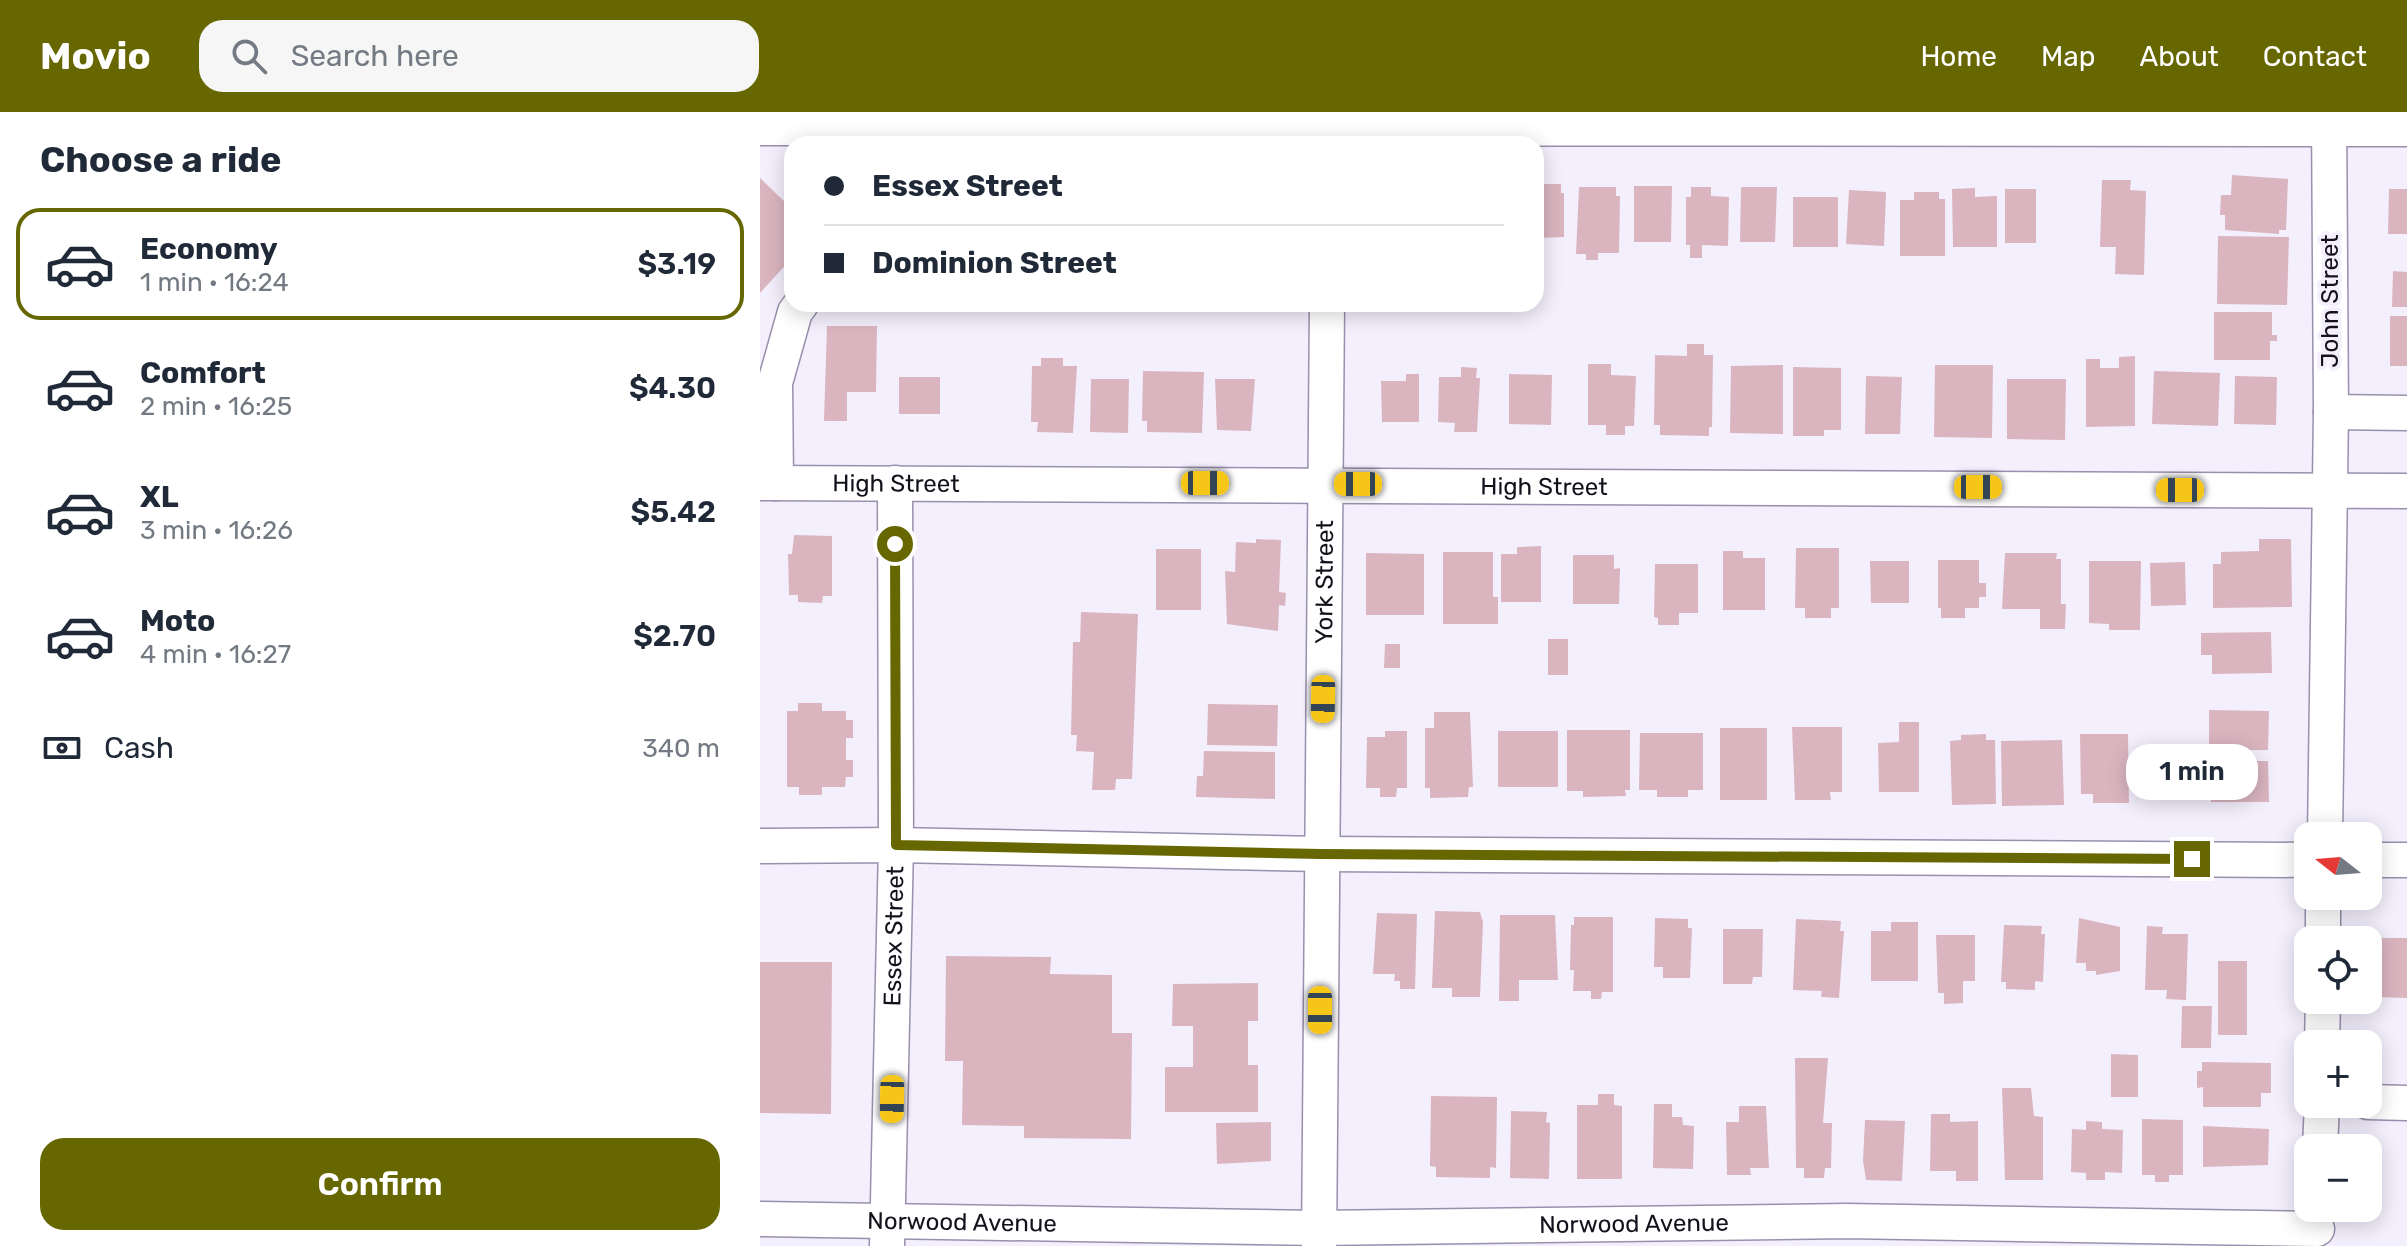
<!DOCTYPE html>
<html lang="en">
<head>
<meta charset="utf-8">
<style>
  :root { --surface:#fff; --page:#f6f6f7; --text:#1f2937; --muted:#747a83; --line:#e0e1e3; --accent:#676702 }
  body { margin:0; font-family:Rubik,sans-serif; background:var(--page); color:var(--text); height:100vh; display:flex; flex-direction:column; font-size:30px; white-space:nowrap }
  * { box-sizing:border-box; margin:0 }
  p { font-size:26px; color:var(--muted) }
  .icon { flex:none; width:44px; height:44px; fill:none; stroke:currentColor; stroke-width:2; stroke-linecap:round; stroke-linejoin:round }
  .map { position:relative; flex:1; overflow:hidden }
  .details { display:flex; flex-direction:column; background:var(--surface); width:760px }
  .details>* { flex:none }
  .banner { position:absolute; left:24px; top:24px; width:760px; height:176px; border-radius:24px; box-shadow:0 4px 20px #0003; display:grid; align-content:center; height:176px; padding:0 40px; background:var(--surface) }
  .needle { width:52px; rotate:287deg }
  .controls { position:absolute; left:1534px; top:710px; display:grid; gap:16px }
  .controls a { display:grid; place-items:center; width:88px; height:88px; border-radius:16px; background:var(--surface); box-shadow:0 4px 20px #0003; font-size:40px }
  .end { position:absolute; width:36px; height:36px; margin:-18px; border:10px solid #676702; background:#fff; box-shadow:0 0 0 4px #fff }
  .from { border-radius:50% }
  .bubble { position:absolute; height:56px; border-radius:24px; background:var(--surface); box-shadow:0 4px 20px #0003; font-size:26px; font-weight:600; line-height:56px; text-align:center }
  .car { position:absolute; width:24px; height:48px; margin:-24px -12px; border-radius:10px; box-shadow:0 0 6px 2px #0007; background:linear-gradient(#f5c518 24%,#345 0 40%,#f5c518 0 76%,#345 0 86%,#f5c518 0) }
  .banner b { display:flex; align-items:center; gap:28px; height:76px; font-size:30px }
  .banner b+b { border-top:2px solid var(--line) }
  .banner i { width:20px; height:20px; background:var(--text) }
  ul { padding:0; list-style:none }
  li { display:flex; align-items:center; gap:24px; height:112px; margin:0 16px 12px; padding:0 24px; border:4px solid transparent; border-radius:24px }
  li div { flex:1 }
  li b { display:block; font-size:30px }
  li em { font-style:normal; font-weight:600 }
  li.selected { border-color:var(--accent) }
  li>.icon { width:72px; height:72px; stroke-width:1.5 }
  h2 { padding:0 40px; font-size:36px; line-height:96px }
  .pay { display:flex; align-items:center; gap:20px; height:88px; padding:0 40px; font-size:30px }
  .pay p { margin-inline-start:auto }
  .cta { display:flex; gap:16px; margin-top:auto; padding:16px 40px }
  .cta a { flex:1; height:92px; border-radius:24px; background:var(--accent); color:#fff; font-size:32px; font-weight:600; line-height:92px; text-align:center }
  header { display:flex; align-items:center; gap:48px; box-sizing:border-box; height:112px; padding:0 40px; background:var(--accent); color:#fff }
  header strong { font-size:38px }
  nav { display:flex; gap:44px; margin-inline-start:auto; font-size:28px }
  .search { width:560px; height:72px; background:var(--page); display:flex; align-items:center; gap:20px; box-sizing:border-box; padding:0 28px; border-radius:24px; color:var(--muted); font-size:30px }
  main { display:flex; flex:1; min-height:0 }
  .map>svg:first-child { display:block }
  .building { fill:#dab5c0 }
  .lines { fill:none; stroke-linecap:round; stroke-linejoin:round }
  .minor-casing { stroke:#9a8fad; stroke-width:37 }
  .minor { stroke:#fff; stroke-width:34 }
  .route { stroke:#676702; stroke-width:10 }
  .labels { text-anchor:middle; stroke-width:8; stroke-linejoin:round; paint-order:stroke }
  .street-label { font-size:24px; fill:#15111c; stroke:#f4effd }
</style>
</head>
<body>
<header>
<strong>Movio</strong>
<div class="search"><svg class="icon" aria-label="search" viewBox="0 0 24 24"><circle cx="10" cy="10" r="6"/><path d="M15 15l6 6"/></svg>Search here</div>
<nav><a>Home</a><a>Map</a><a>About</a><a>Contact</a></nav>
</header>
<main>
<section class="details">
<h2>Choose a ride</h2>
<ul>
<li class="selected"><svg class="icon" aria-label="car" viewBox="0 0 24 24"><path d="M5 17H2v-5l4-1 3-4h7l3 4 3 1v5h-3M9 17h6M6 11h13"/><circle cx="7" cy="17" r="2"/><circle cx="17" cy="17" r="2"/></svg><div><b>Economy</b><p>1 min · 16:24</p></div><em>$3.19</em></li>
<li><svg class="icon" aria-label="car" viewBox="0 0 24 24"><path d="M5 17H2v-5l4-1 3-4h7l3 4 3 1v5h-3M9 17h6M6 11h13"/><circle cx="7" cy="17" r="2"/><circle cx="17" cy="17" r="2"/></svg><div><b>Comfort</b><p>2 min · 16:25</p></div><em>$4.30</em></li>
<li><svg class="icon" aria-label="car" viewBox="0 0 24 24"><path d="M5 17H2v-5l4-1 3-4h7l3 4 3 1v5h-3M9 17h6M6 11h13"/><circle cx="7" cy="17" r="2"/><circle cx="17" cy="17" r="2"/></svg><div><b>XL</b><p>3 min · 16:26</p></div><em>$5.42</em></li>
<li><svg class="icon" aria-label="car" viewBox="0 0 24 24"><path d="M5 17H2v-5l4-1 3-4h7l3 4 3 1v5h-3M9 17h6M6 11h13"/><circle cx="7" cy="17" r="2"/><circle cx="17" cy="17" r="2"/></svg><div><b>Moto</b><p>4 min · 16:27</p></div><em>$2.70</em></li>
</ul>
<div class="pay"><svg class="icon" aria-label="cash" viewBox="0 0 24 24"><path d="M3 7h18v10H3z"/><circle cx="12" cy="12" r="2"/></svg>Cash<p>340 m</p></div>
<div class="cta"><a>Confirm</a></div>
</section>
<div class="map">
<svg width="1647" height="1134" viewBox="0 0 1647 1134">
  <rect width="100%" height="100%" fill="#f4effd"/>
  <path class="building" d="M1472,63L1528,67L1526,118H1519V122L1465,118V103H1460L1461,83H1471Z
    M0,66L24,89L28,84L32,88V146L0,181Z
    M1342,68H1371L1370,78L1386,79L1384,163L1355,162L1356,135H1340Z
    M776,72H801V81H804V125L776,126Z
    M874,74H912L911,130H874Z
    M819,75H856V84H860L859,141H838V148H826V142H816Z
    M931,75H951V84L969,85L968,134L942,133V146H930V133H926V85H931Z
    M981,75H1017L1015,130H980Z
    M1215,76V85L1237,84V135H1193L1192,77Z
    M1245,77H1276V131H1245Z
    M1629,77H1647V122H1628Z
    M1089,78L1126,80L1124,134L1086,132Z
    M1154,80H1179V87H1185V144H1140V88H1154Z
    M1033,85H1078V135H1033Z
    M1458,124L1529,125L1527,193L1457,192Z
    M1633,159L1647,160V195H1632Z
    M1454,200H1512V223H1517V229H1510V248H1454Z
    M1630,204H1647V254H1630Z
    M67,214H117L116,280H87V309H64Z
    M927,232H944V243H953L952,315H949V324L900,323V313H894L895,243L927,244Z
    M1375,244V314L1326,315V247H1340V256H1359V245Z
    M281,246H303V254H317L313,321L277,320L278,310H271L272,254H281Z
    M828,252H851V263L876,264L874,314H865V323H846V313H828Z
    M1023,253V322L970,321L971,254Z
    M1175,253H1233L1232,326L1174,325Z
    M701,255L717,256L716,266H720L717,320H694L695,311L678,310L679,265H701Z
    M1033,255L1081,256V318H1064V324H1033Z
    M383,259L444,260L442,321L387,320V309H382Z
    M1394,259L1460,261L1458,314L1392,312Z
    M646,262H659V310H622L621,269H646Z
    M749,262L792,263L791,313L749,312Z
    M1106,264L1142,265L1140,322H1105Z
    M1475,264L1517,265L1516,313L1474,312Z
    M139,265H180V302H139Z
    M331,267H369L368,321L330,320Z
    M455,267H495L491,319L457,318Z
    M1247,267H1306L1305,328L1247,327Z
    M34,423L72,424V484H63L62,491L38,490V483H29L28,442H32Z
    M496,427L521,428L519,480L526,481L525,494L519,493L518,519L467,512L465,459L475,460L476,430L496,431Z
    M1499,427H1531L1532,495L1453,496V452H1461V440L1499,439Z
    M781,434V490H741V442H757V435Z
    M1036,436H1079V496H1071V506H1045V496H1035Z
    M396,437H441V498H396Z
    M963,439H983V446H1005V498H963Z
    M683,440H733V485H738V512H683Z
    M606,441L664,442V503H606Z
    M1245,441H1297L1296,447H1301V492H1306L1305,517H1280V497H1242Z
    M813,443H854V457L860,456L859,492H813Z
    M1178,448H1219V471H1226V485H1219V496H1205V506H1181V496H1178Z
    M1110,449H1149V491H1111Z
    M1329,449H1381L1380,518H1349V512L1329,511Z
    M1425,450L1426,493L1391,494L1390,451Z
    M895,452H938V501H919V513H898V506L894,505Z
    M321,500L378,502L372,667H356L355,678H332L334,640L316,639L317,623H311L313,530H320Z
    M1511,520L1512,561L1452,562V543H1441V521Z
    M788,527H808V563H788Z
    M625,532H640V556H624Z
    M38,591H62V599H86V608H93V626H86V648H93V665H86L85,675H62V683H39V675H27V599H38Z
    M448,592L518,593L517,634L447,633Z
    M1449,598L1509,599L1508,638H1449Z
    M674,600H710L713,675H709L708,685L670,686V676H665V616H674Z
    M1139,610H1159V680H1119L1118,631L1139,630Z
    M1032,615H1082V680H1070L1071,688H1035Z
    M960,616H1007V688H960Z
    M807,618H870V678H865L866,684L823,685V679H807Z
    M625,619H647V676H637L636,685H620V676H606L607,625H625Z
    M738,619H798V675H738Z
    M880,621H943V678H928V685H897V678H879Z
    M1226,622V628H1235L1236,692L1192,693L1190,629L1201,628V623Z
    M1320,622H1368L1369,691H1333V682H1321Z
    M1302,628L1304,693L1242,694L1241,629Z
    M444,639L515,640V687L436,685L437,664H443Z
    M1451,649H1508L1509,690H1451Z
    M675,799L720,800L723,810L720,885H692V876H672Z
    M617,801L657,802L655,877H640V869H634L635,862H613Z
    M740,803H795L798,868H759V889H739Z
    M814,805H853V880H842L841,887H831V879H813L814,858H810L811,813H814Z
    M895,806L928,807V816H932L930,866H903V855H894Z
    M1319,806L1360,815V859L1336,863V859H1326V851H1316Z
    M1036,807L1081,809L1080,819H1084L1079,886L1061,885L1062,879L1033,878Z
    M1131,810H1158V869H1111V819H1131Z
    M1244,813L1282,814L1281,822H1285L1283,870L1275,869V878L1246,877V870H1241Z
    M1387,814L1403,815L1402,822H1428L1426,888L1406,887L1407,878H1385Z
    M963,817H1003L1002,865H993L992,872H963Z
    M1176,823H1215V869H1203V891L1184,892V881H1178Z
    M1616,826H1647V886L1615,885Z
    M186,844L291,845L290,862L352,863V921H372L371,1027L264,1026V1014L202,1013L203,949H185Z
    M1458,849H1487V923H1458Z
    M0,850H72L71,1002L0,1001Z
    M498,871V909H488V953H498V1000H405V955H433V914H412L413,872Z
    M1422,894H1452L1451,936H1421Z
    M1351,942L1378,943V985H1351Z
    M1035,946H1068L1063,1011H1072L1071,1056H1065L1064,1066H1044V1056H1036Z
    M1442,950L1511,951V981H1501V995H1443V975L1437,976V959H1442Z
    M1242,976H1271L1274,1004L1283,1005V1068H1245Z
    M838,982H854V993L862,994V1067H817V993H838Z
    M671,984L737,985L736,1056L730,1055V1066L676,1065V1055L670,1054Z
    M894,992H912V1005H922L923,1013L934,1014L933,1057L893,1056Z
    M979,994H1006L1009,1056H990L991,1063H967L966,1010H979Z
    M751,999L787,1000L786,1010L790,1011L789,1067L750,1066Z
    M1171,1002H1190V1010L1218,1009V1069H1196V1059H1170Z
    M1382,1007L1423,1008V1063H1409V1070H1395V1063H1382Z
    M1105,1008L1145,1009L1142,1069L1106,1068L1103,1049Z
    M1326,1009L1342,1010V1017L1363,1018L1362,1061L1345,1060V1068H1326V1061L1311,1060L1312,1017L1326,1018Z
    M511,1010V1049L457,1052L456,1011Z
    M1443,1014L1509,1017L1508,1053L1443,1055Z"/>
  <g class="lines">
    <g class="minor-casing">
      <g id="minor">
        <path d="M0,16L1647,17"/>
        <path d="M1571,300L1647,301"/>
        <path id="s1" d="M0,371L1647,379"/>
        <path d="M16,371L15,271L35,200L41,192"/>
        <path d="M1565,724L1571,300L1569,0"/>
        <path d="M0,734L136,733L561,742L1548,748"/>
        <path d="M1608,748H1647"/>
        <path d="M1563,828V784"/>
        <path d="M1562,932L1563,888"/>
        <path d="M1608,990L1647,991"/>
        <path d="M1560,1036L1562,992"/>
        <path id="s2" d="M0,1107L559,1116L1087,1109L1557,1117"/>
        <path id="s3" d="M127,1134L136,733L135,371"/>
        <path id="s4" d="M559,1134L567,192"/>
      </g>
    </g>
    <use href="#minor" class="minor"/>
  </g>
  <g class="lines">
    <path class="route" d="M135,432L136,733L561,742L1432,747"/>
  </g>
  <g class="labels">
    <g class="street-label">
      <text transform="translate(1570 189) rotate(-90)" y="8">John Street</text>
      <text dy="8" stroke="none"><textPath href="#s1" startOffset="136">High Street</textPath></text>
      <text dy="8" stroke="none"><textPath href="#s1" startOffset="784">High Street</textPath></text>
      <text dy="8" stroke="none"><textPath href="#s4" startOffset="664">York Street</textPath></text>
      <text dy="8" stroke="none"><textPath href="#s3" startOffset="310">Essex Street</textPath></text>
      <text dy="8" stroke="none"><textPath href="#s2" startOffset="202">Norwood Avenue</textPath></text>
      <text dy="8" stroke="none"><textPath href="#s2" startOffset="874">Norwood Avenue</textPath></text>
    </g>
  </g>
</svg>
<div class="controls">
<a><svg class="needle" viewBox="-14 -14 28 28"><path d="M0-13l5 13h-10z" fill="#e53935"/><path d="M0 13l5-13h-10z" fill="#747a83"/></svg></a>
<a><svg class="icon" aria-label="locate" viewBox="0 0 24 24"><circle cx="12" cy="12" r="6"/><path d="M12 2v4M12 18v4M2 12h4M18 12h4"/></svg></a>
<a>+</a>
<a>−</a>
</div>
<i class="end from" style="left:135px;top:432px"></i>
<i class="end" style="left:1432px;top:747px"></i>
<div class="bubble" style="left:1366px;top:632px;width:132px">1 min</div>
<i class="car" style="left:445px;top:371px;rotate:90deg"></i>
<i class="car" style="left:598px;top:372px;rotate:270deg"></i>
<i class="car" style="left:1218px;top:375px;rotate:90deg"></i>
<i class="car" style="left:1420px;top:378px;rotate:270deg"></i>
<i class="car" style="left:563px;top:587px;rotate:181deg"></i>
<i class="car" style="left:560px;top:898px;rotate:180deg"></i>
<i class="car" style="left:132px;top:987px;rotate:181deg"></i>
<div class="banner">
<b><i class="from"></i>Essex Street</b>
<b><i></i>Dominion Street</b>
</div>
</div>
</main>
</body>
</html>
